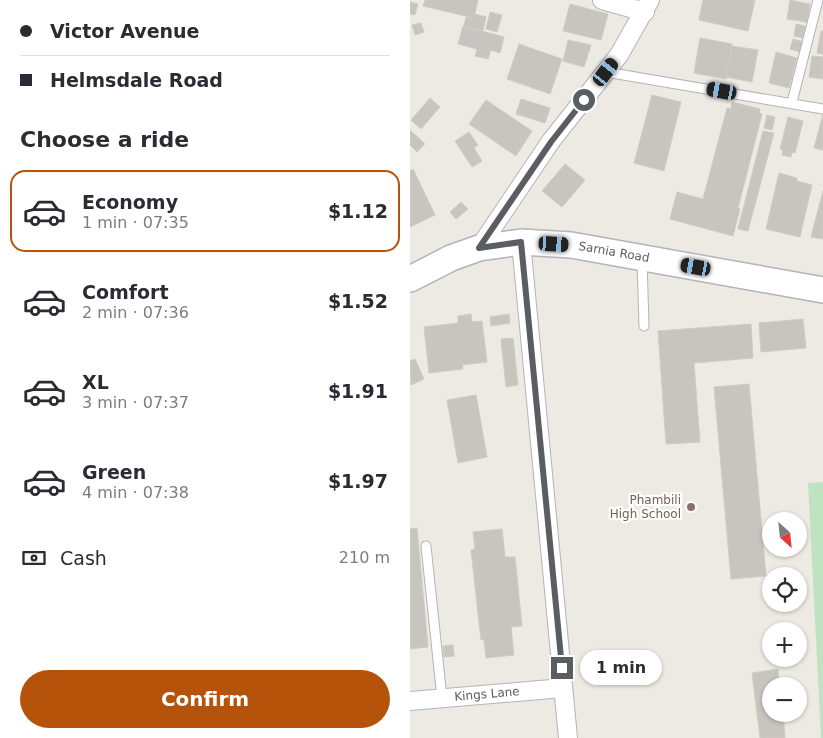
<!DOCTYPE html>
<html lang="en">
<head>
<meta charset="utf-8">
<style>
  :root { --surface:#fff; --page:#f2f2f3; --text:#2b2b33; --muted:#7c7c81; --line:#e1e1e2; --accent:#b45309 }
  body { margin:0; font-family:"DejaVu Sans",sans-serif; background:var(--page); color:var(--text); height:100vh; display:flex; flex-direction:column; font-size:19px; white-space:nowrap }
  * { box-sizing:border-box; margin:0 }
  p { font-size:16px; color:var(--muted) }
  .icon { flex:none; width:28px; height:28px; fill:none; stroke:currentColor; stroke-width:2; stroke-linecap:round; stroke-linejoin:round }
  .map { position:relative; flex:1; overflow:hidden }
  .details { display:flex; flex-direction:column; background:var(--surface); width:410px }
  .details>* { flex:none }
  .banner { display:grid; align-content:center; height:110px; padding:0 20px; background:var(--surface) }
  .needle { width:32px; rotate:153deg }
  .buttons { position:absolute; left:352px; top:512px; display:grid; gap:10px }
  .buttons a { display:grid; place-items:center; width:45px; height:45px; border-radius:50%; background:var(--surface); box-shadow:0 1px 4px #0004; font-size:25px }
  .end { position:absolute; width:22px; height:22px; margin:-11px; border:6px solid #5a5d62; background:#fff; box-shadow:0 0 0 2px #fff }
  .from { border-radius:50% }
  .bubble { position:absolute; height:35px; border-radius:18px; background:var(--surface); box-shadow:0 1px 4px #0004; font-size:16px; font-weight:700; line-height:35px; text-align:center }
  .car { position:absolute; width:15px; height:30px; margin:-15px -8px; border-radius:6px; box-shadow:0 0 4px 1px #0007; background:linear-gradient(#222 24%,#8ab4d8 0 40%,#222 0 76%,#8ab4d8 0 86%,#222 0) }
  .banner b { display:flex; align-items:center; gap:18px; height:48px; font-size:19px }
  .banner b+b { border-top:1px solid var(--line) }
  .banner i { width:12px; height:12px; background:var(--text) }
  ul { padding:0; list-style:none }
  li { display:flex; align-items:center; gap:15px; height:82px; margin:0 10px 8px; padding:0 10px; border:2px solid transparent; border-radius:15px }
  li div { flex:1 }
  li b { display:block; font-size:19px }
  li em { font-style:normal; font-weight:700 }
  li.selected { border-color:var(--accent) }
  li>.icon { width:45px; height:45px; stroke-width:1.5 }
  h2 { padding:0 20px; font-size:22px; line-height:60px }
  .pay { display:flex; align-items:center; gap:12px; height:55px; padding:0 20px; font-size:19px }
  .pay p { margin-inline-start:auto }
  .button { display:flex; gap:10px; margin-top:auto; padding:10px 20px }
  .button a { flex:1; height:58px; border-radius:30px; background:var(--accent); color:#fff; font-size:20px; font-weight:700; line-height:58px; text-align:center }
  main { display:flex; flex:1; min-height:0 }
  .map>svg:first-child { display:block }
  .green { fill:#bfe3c1 }
  .building { fill:#c8c4bf; stroke:#d0ccc0 }
  .lines { fill:none; stroke-linecap:round; stroke-linejoin:round }
  .service-casing { stroke:#b2b4b8; stroke-width:11 }
  .minor-casing { stroke:#b2b4b8; stroke-width:20 }
  .secondary-casing { stroke:#b1b4b9; stroke-width:28 }
  .service { stroke:#fff; stroke-width:9 }
  .minor { stroke:#fff; stroke-width:18 }
  .secondary { stroke:#fff; stroke-width:25 }
  .route { stroke:#5a5d62; stroke-width:6 }
  .education-dot { fill:#8d6e63; stroke:#fff; stroke-width:2 }
  .labels { text-anchor:middle; stroke-width:4.5; stroke-linejoin:round; paint-order:stroke }
  .street-label { font-size:12px; fill:#5a5d62; stroke:#fff }
  .education-label { font-size:12px; fill:#785e54; stroke:#fff; text-anchor:end }
</style>
</head>
<body>
<main>
<section class="details">
<div class="banner">
<b><i class="from"></i>Victor Avenue</b>
<b><i></i>Helmsdale Road</b>
</div>
<h2>Choose a ride</h2>
<ul>
<li class="selected"><svg class="icon" aria-label="car" viewBox="0 0 24 24"><path d="M5 17H2v-5l4-1 3-4h7l3 4 3 1v5h-3M9 17h6M6 11h13"/><circle cx="7" cy="17" r="2"/><circle cx="17" cy="17" r="2"/></svg><div><b>Economy</b><p>1 min · 07:35</p></div><em>$1.12</em></li>
<li><svg class="icon" aria-label="car" viewBox="0 0 24 24"><path d="M5 17H2v-5l4-1 3-4h7l3 4 3 1v5h-3M9 17h6M6 11h13"/><circle cx="7" cy="17" r="2"/><circle cx="17" cy="17" r="2"/></svg><div><b>Comfort</b><p>2 min · 07:36</p></div><em>$1.52</em></li>
<li><svg class="icon" aria-label="car" viewBox="0 0 24 24"><path d="M5 17H2v-5l4-1 3-4h7l3 4 3 1v5h-3M9 17h6M6 11h13"/><circle cx="7" cy="17" r="2"/><circle cx="17" cy="17" r="2"/></svg><div><b>XL</b><p>3 min · 07:37</p></div><em>$1.91</em></li>
<li><svg class="icon" aria-label="car" viewBox="0 0 24 24"><path d="M5 17H2v-5l4-1 3-4h7l3 4 3 1v5h-3M9 17h6M6 11h13"/><circle cx="7" cy="17" r="2"/><circle cx="17" cy="17" r="2"/></svg><div><b>Green</b><p>4 min · 07:38</p></div><em>$1.97</em></li>
</ul>
<div class="pay"><svg class="icon" aria-label="cash" viewBox="0 0 24 24"><path d="M3 7h18v10H3z"/><circle cx="12" cy="12" r="2"/></svg>Cash<p>210 m</p></div>
<div class="button"><a>Confirm</a></div>
</section>
<div class="map">
<svg width="413" height="738" viewBox="0 0 413 738">
  <rect width="100%" height="100%" fill="#eceae2"/>
  <path class="green" d="M413,482V738H411L398,483Z"/>
  <path class="building" d="M15,0H68L64,18L13,6Z
    M293,0H345L338,31L289,20Z
    M380,0L400,4L397,22L377,19Z
    M0,2L8,4L5,15L0,14Z
    M160,4L198,14L191,40L153,31Z
    M80,12L92,15L87,32L76,29Z
    M65,14L76,17L73,31L54,26L56,17L64,18Z
    M11,23L14,32L5,35L2,25Z
    M386,24L395,26L393,38L384,36Z
    M53,26L94,37L90,53L81,50L78,59L65,56L67,49L48,44Z
    M411,31H413V54L407,53Z
    M290,38L322,44L316,79L284,73Z
    M383,39L393,42L390,52L380,49Z
    M158,40L181,45L174,67L153,61Z
    M109,44L152,59L140,94L97,79Z
    M322,46L348,50L342,82L316,77Z
    M366,52L387,58L379,88L359,83Z
    M402,56L413,57V79L399,77Z
    M242,95L271,102L254,171L224,163Z
    M20,98L30,107L11,129L1,120Z
    M111,99L140,108L135,123L106,114Z
    M76,100L122,131L106,156L59,124Z
    M322,102L350,109L349,113L352,114L328,208L330,209L323,236L260,219L267,192L293,199L317,108L321,109Z
    M413,114V150L404,148Z
    M357,115L365,117L362,130L354,128Z
    M378,117L393,121L385,153L382,152L381,157L372,155L373,150L370,149Z
    M0,130L15,144L7,152L0,145Z
    M353,131L364,133L338,231L328,229Z
    M59,132L68,145L64,148L72,161L62,167L45,141Z
    M155,164L175,180L152,207L132,191Z
    M3,169L25,215L0,227V171Z
    M369,173L387,178V181L402,185L390,237L356,229Z
    M413,191V239L401,237Z
    M51,202L58,209L46,219L40,212Z
    M61,314L62,322L72,321L77,362L52,365L53,369L19,373L14,327L48,323V316Z
    M99,314L100,323L81,326L80,317Z
    M393,319L396,348L351,352L349,323Z
    M341,324L343,358L284,363L290,442L256,444L248,331Z
    M103,338L108,385L96,387L91,339Z
    M5,359L14,379L1,385L0,361Z
    M339,384L356,576L321,579L304,387Z
    M66,395L77,457L48,463L37,400Z
    M7,528L18,647L0,649V529Z
    M92,529L95,557H105L112,626L101,627L104,655L76,658L74,640H71L61,550L65,549L63,532Z
    M43,645L44,656L34,657L33,646Z
    M368,669L369,686H361V714H373L375,738H350L342,673Z"/>
  <g class="lines">
    <g class="service-casing">
      <path id="service" d="M196,72L413,109
        M382,102L408,0
        M232,260L234,326
        M16,546L32,698"/>
    </g>
    <g class="minor-casing">
      <path id="minor" d="M192,0L235,12
        M111,242L158,738
        M69,248L141,141L209,55L240,0
        M0,701L153,688"/>
    </g>
    <g class="secondary-casing">
      <path id="secondary" d="M0,279L41,258L69,248L111,242L161,245L413,290"/>
    </g>
    <use href="#service" class="service"/>
    <use href="#minor" class="minor"/>
    <use href="#secondary" class="secondary"/>
  </g>
  <g class="lines">
    <path class="route" d="M152,668L111,242L69,248L141,142L174,100"/>
  </g>
  <circle class="education-dot" cx="281" cy="507" r="5"/>
  <g class="labels">
    <g class="street-label">
      <text transform="translate(204 252) rotate(10)" y="4">Sarnia Road</text>
      <text transform="translate(77 694) rotate(-5)" y="4">Kings Lane</text>
    </g>
    <g class="education-label">
      <text x="271" y="504">Phambili<tspan x="271" dy="14">High School</tspan></text>
    </g>
  </g>
</svg>
<div class="buttons">
<a><svg class="needle" viewBox="-14 -14 28 28"><path d="M0-13l5 13h-10z" fill="#e53935"/><path d="M0 13l5-13h-10z" fill="#7c7c81"/></svg></a>
<a><svg class="icon" aria-label="locate" viewBox="0 0 24 24"><circle cx="12" cy="12" r="6"/><path d="M12 2v4M12 18v4M2 12h4M18 12h4"/></svg></a>
<a>+</a>
<a>−</a>
</div>
<i class="end from" style="left:174px;top:100px"></i>
<i class="end" style="left:152px;top:668px"></i>
<div class="bubble" style="left:170px;top:650px;width:82px">1 min</div>
<i class="car" style="left:196px;top:72px;rotate:37deg"></i>
<i class="car" style="left:312px;top:91px;rotate:280deg"></i>
<i class="car" style="left:144px;top:244px;rotate:93deg"></i>
<i class="car" style="left:286px;top:267px;rotate:280deg"></i>
</div>
</main>
</body>
</html>
